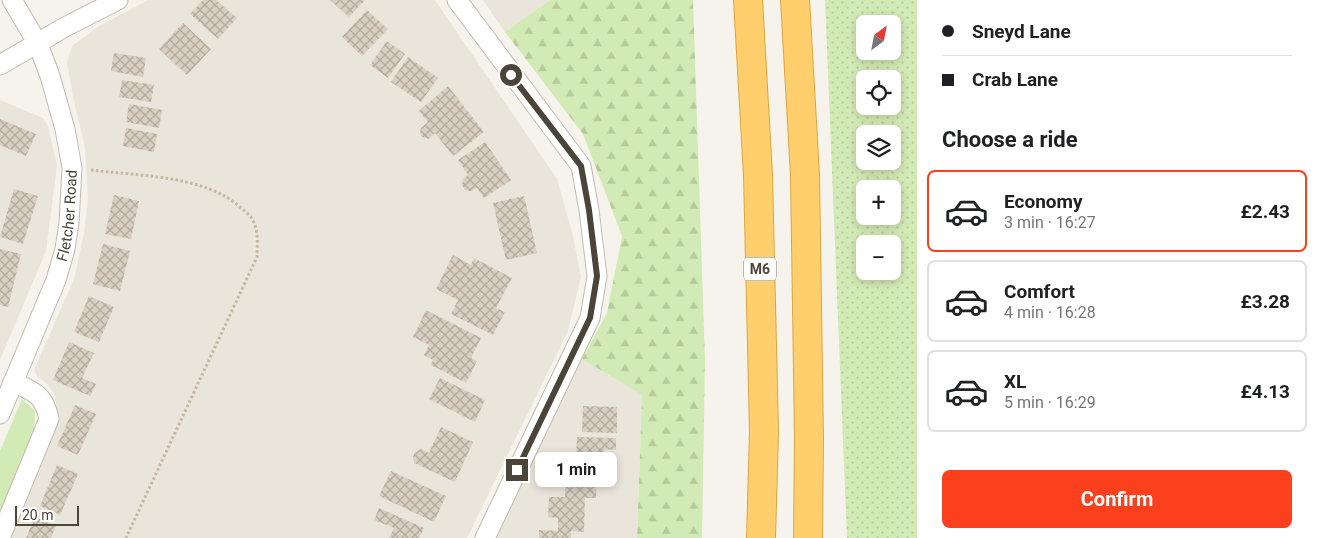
<!DOCTYPE html>
<html lang="en">
<head>
<meta charset="utf-8">
<style>
  :root { --surface:#fff; --page:#f2f2f2; --text:#202124; --muted:#757577; --line:#e0e0e0; --accent:#fc3f1d }
  body { margin:0; font-family:Roboto,sans-serif; background:var(--page); color:var(--text); height:100vh; display:flex; flex-direction:column; font-size:19px; white-space:nowrap }
  * { box-sizing:border-box; margin:0 }
  p { font-size:16px; color:var(--muted) }
  .icon { flex:none; width:28px; height:28px; fill:none; stroke:currentColor; stroke-width:2; stroke-linecap:round; stroke-linejoin:round }
  .map { position:relative; flex:1; overflow:hidden }
  .sheet { display:flex; flex-direction:column; background:var(--surface); width:400px }
  .sheet>* { flex:none }
  .guide { display:grid; align-content:center; height:110px; padding:0 25px; background:var(--surface) }
  .needle { width:32px; rotate:32deg }
  .controls { position:absolute; left:856px; top:15px; display:grid; gap:10px }
  .controls a { display:grid; place-items:center; width:45px; height:45px; border-radius:8px; background:var(--surface); box-shadow:0 2px 8px #0003; font-size:25px }
  .scale { position:absolute; left:15px; bottom:12px; width:64px; box-sizing:border-box; padding-left:5px; border:2px solid #4b4439; border-top:0; font-size:14px; line-height:18px; white-space:nowrap; color:#4b4439; -webkit-text-stroke:4px #fff; paint-order:stroke }
  .end { position:absolute; width:22px; height:22px; margin:-11px; border:6px solid #4b4439; background:#fff; box-shadow:0 0 0 2px #fff }
  .from { border-radius:50% }
  .bubble { position:absolute; height:35px; border-radius:8px; background:var(--surface); box-shadow:0 2px 8px #0003; font-size:16px; font-weight:700; line-height:35px; text-align:center }
  .guide b { display:flex; align-items:center; gap:18px; height:48px; font-size:19px }
  .guide b+b { border-top:1px solid var(--line) }
  .guide i { width:12px; height:12px; background:var(--text) }
  ul { padding:0; list-style:none }
  li { display:flex; align-items:center; gap:15px; height:82px; margin:0 10px 8px; padding:0 15px; border:2px solid var(--line); border-radius:8px }
  li div { flex:1 }
  li b { display:block; font-size:19px }
  li em { font-style:normal; font-weight:700 }
  li.on { border-color:var(--accent) }
  li>.icon { width:45px; height:45px; stroke-width:1.5 }
  h2 { padding:0 25px; font-size:22px; line-height:60px }
  .button { display:flex; gap:10px; margin-top:auto; padding:10px 25px }
  .button a { flex:1; height:58px; border-radius:8px; background:var(--accent); color:#fff; font-size:20px; font-weight:700; line-height:58px; text-align:center }
  main { display:flex; flex:1; min-height:0 }
  .map>svg:first-child { display:block }
  .residential { fill:#eae5da }
  .grass { fill:#d2eab5 }
  .forest { fill:url(#forest-firs) }
  .park { fill:url(#park-dots); fill-rule:evenodd }
  .building { fill:url(#building-cross-hatch) }
  .lines { fill:none; stroke-linecap:round; stroke-linejoin:round }
  .minor-casing { stroke:#c2bbae; stroke-width:21 }
  .motorway-casing { stroke:#e0a43c; stroke-width:30 }
  .path { stroke:#c4b79f; stroke-width:3; stroke-dasharray:2.5 2.5; stroke-linecap:butt }
  .minor { stroke:#fff; stroke-width:19 }
  .motorway { stroke:#ffcf6e; stroke-width:28 }
  .route { stroke:#4b4439; stroke-width:6 }
  .labels { text-anchor:middle; stroke-width:4; stroke-linejoin:round; paint-order:stroke }
  .shield { fill:#fff; stroke:#817c74; stroke-width:1 }
  .shield-label { font-size:14px; font-weight:bold; fill:#4b4439 }
  .street-label { font-size:15px; fill:#4b4439; stroke:#fff }
</style>
</head>
<body>
<main>
<div class="map">
<svg width="917" height="538" viewBox="0 0 917 538">
  <defs>
    <pattern id="forest-firs" width="22" height="20" patternUnits="userSpaceOnUse" patternTransform="scale(1.25)"><rect width="22" height="20" fill="#d2eab5"/><path d="M5 1l3.5 6h-7zM16 11l3.5 6h-7z" fill="#b6ca9c"/></pattern>
    <pattern id="park-dots" width="8" height="8" patternUnits="userSpaceOnUse" patternTransform="scale(1.25)"><rect width="8" height="8" fill="#d2eab5"/><path d="M2 2h.1M6 6h.1" fill="none" stroke="#b6ca9c" stroke-width="1.8" stroke-linecap="round"/></pattern>
    <pattern id="building-cross-hatch" width="8" height="8" patternUnits="userSpaceOnUse" patternTransform="scale(1.25)"><rect width="8" height="8" fill="#d8cfc1"/><path d="M0 0l8 8M0 8l8-8" fill="none" stroke="#b1aa9e"/></pattern>
  </defs>
  <rect width="100%" height="100%" fill="#f6f3ec"/>
  <path class="residential" d="M148,0H435L557,179L573,236L581,277L568,331L467,538H9L58,420L55,396L48,385L37,376L34,370L74,279L84,233L88,198L85,147L73,97L67,62L72,46L99,26Z
    M483,0H550L505,32Z
    M0,100L43,118L48,126L57,166L46,251L0,360Z
    M582,359L642,395L637,538H495Z"/>
  <path class="grass" d="M22,399L35,411L34,436L0,516V451Z"/>
  <path class="forest" d="M550,0H693L705,360L702,538H637L642,395L582,359L607,313L622,236L583,134L505,32Z"/>
  <path class="park" d="M825,0H917V538H847ZM865,24H892V51H865ZM865,79H892V106H865ZM865,134H892V161H865ZM865,189H892V216H865ZM865,244H892V271H865Z"/>
  <path class="building" d="M203,0H216L237,18L218,39L190,14Z
    M330,0H365L349,17Z
    M367,10L388,29L362,56L342,37Z
    M183,23L211,49L187,75L159,49Z
    M387,41L405,54L388,78L370,65Z
    M114,53L146,58L143,77L111,71Z
    M408,57L438,78L421,102L391,82Z
    M122,80L154,85L151,102L119,97Z
    M448,86L484,132L453,156L435,133L429,139L422,137L420,133L421,128L428,122L419,111Z
    M129,104L162,110L159,128L126,122Z
    M0,119L36,134L26,156L0,145Z
    M126,128L157,134L154,152L123,146Z
    M485,142L511,180L484,198L477,188L471,191L465,190L462,185L463,179L468,175L458,160Z
    M14,189L38,196L23,244L0,237Z
    M114,195L139,201L131,239L105,234Z
    M524,196L537,253L506,260L493,203Z
    M103,244L130,251L120,291L93,284Z
    M0,249L21,254L8,307L0,305Z
    M453,255L471,265L474,258L512,278L496,308L505,312L493,335L451,314L458,300L436,289Z
    M89,296L114,307L99,342L74,332Z
    M426,310L481,338L471,358L477,361L466,383L431,365L433,360L424,355L429,345L413,337Z
    M69,342L94,353L82,378L96,384L90,396L53,380Z
    M440,378L485,400L475,422L429,399Z
    M75,405L96,414L78,455L57,446Z
    M583,406L617,407V433L582,432Z
    M441,427L473,442L455,482L414,463L413,457L415,452L421,449L429,453Z
    M577,437L616,438V450L604,449V469H597L596,498H585L584,532L571,531V538H539V530L558,531V518L548,517L549,497H565V487H560V467L582,468V457H576Z
    M57,465L78,474L60,515L40,506Z
    M391,471L446,496L434,522L379,496Z
    M379,508L424,528L419,538H389L394,528L374,520Z
    M35,517L56,526L51,538H26Z"/>
  <g class="lines">
    <g class="minor-casing">
      <g id="minor">
        <path d="M457,0L581,166L589,210L597,276L590,318L485,538"/>
        <path d="M0,65L65,27L118,0"/>
        <path id="s1" d="M0,414L56,280L65,249L69,223L72,168L65,129L50,76L38,44L12,0"/>
        <path d="M0,538L49,419C44,395 35,392 13,382"/>
      </g>
    </g>
    <g class="motorway-casing">
      <path id="motorway" d="M748,0L758,175L764,432L761,538
        M795,0L805,175L809,438L808,538"/>
    </g>
    <path class="path" d="M91,170C138,176 206,175 241,208C245,211 250,215 252,219C259,230 257,244 257,257L126,538"/>
    <use href="#minor" class="minor"/>
    <use href="#motorway" class="motorway"/>
  </g>
  <g class="lines">
    <path class="route" d="M511,75L581,166L589,210L597,276L590,318L517,470"/>
  </g>
  <g class="labels">
    <rect class="shield" x="744" y="257.5" width="32" height="23" rx="4"/>
    <g class="shield-label">
      <text x="760" y="274">M6</text>
    </g>
    <g class="street-label">
      <text dy="5" stroke="none"><textPath href="#s1" startOffset="211">Fletcher Road</textPath></text>
    </g>
  </g>
</svg>
<div class="controls">
<a><svg class="needle" viewBox="-14 -14 28 28"><path d="M0-13l5 13h-10z" fill="#e53935"/><path d="M0 13l5-13h-10z" fill="#757577"/></svg></a>
<a><svg class="icon" aria-label="locate" viewBox="0 0 24 24"><circle cx="12" cy="12" r="6"/><path d="M12 2v4M12 18v4M2 12h4M18 12h4"/></svg></a>
<a><svg class="icon" aria-label="layers" viewBox="0 0 24 24"><path d="M12 4l9 5-9 5-9-5zM3 14l9 5 9-5"/></svg></a>
<a>+</a>
<a>−</a>
</div>
<div class="scale">20 m</div>
<i class="end from" style="left:511px;top:75px"></i>
<i class="end" style="left:517px;top:470px"></i>
<div class="bubble" style="left:535px;top:452px;width:82px">1 min</div>
</div>
<section class="sheet">
<div class="guide">
<b><i class="from"></i>Sneyd Lane</b>
<b><i></i>Crab Lane</b>
</div>
<h2>Choose a ride</h2>
<ul>
<li class="on"><svg class="icon" aria-label="car" viewBox="0 0 24 24"><path d="M5 17H2v-5l4-1 3-4h7l3 4 3 1v5h-3M9 17h6M6 11h13"/><circle cx="7" cy="17" r="2"/><circle cx="17" cy="17" r="2"/></svg><div><b>Economy</b><p>3 min · 16:27</p></div><em>£2.43</em></li>
<li><svg class="icon" aria-label="car" viewBox="0 0 24 24"><path d="M5 17H2v-5l4-1 3-4h7l3 4 3 1v5h-3M9 17h6M6 11h13"/><circle cx="7" cy="17" r="2"/><circle cx="17" cy="17" r="2"/></svg><div><b>Comfort</b><p>4 min · 16:28</p></div><em>£3.28</em></li>
<li><svg class="icon" aria-label="car" viewBox="0 0 24 24"><path d="M5 17H2v-5l4-1 3-4h7l3 4 3 1v5h-3M9 17h6M6 11h13"/><circle cx="7" cy="17" r="2"/><circle cx="17" cy="17" r="2"/></svg><div><b>XL</b><p>5 min · 16:29</p></div><em>£4.13</em></li>
</ul>
<div class="button"><a>Confirm</a></div>
</section>
</main>
</body>
</html>
